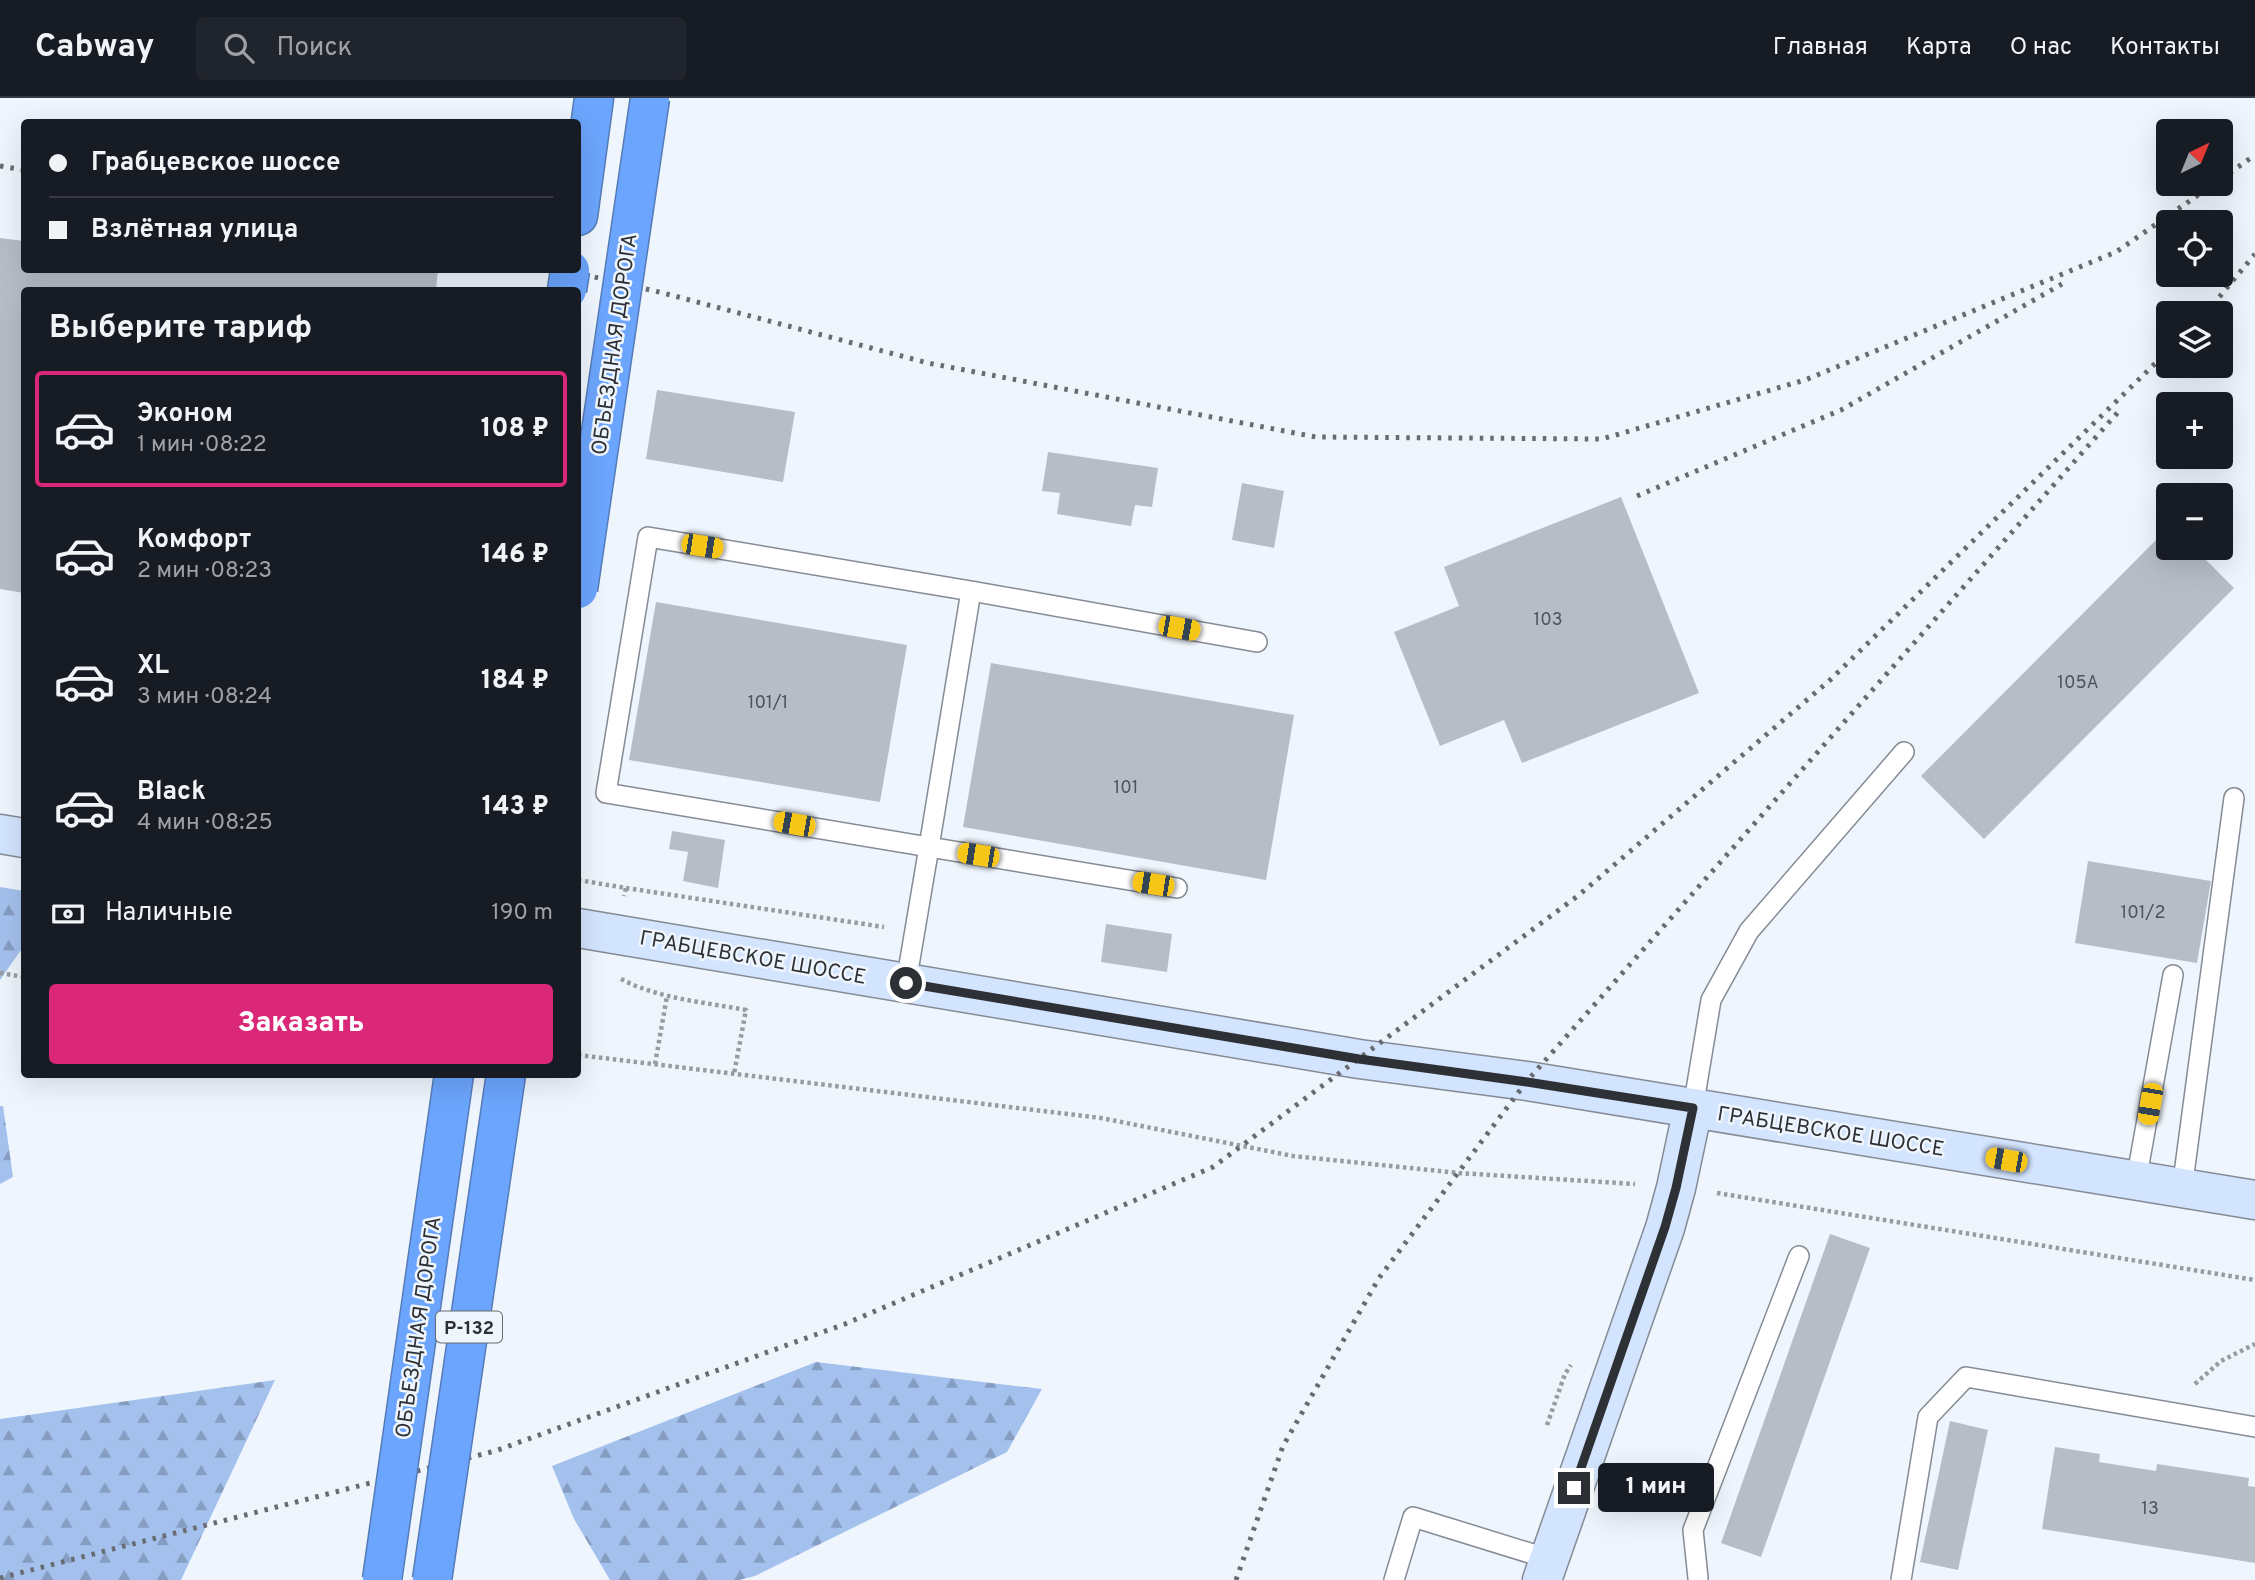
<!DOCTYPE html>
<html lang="ru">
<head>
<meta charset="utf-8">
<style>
  :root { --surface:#171b24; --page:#20242c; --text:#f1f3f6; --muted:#9ea1a6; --line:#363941; --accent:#db2777 }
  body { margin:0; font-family:Overpass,sans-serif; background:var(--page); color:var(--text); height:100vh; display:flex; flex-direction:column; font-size:26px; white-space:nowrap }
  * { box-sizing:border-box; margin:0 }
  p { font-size:23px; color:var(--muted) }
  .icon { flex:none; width:38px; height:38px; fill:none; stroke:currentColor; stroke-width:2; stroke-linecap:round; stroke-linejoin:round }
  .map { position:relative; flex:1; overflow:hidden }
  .side { position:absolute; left:21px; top:189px; width:560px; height:791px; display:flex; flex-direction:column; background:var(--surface); border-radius:7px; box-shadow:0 7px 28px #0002 }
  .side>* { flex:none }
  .top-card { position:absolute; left:21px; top:21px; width:560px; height:154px; border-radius:7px; box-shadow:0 7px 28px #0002; display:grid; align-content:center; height:154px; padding:0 28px; background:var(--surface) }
  .needle { width:46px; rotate:43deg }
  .fabs { position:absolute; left:2156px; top:21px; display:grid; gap:14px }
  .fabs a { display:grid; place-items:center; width:77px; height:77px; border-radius:7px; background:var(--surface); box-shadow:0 7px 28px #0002; font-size:35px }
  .end { position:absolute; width:32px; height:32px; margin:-16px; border:9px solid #2d3034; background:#fff; box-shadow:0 0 0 4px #fff }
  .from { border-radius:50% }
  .bubble { position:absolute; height:49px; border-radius:7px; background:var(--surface); box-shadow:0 7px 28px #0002; font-size:23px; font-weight:800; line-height:49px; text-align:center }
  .car { position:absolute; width:21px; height:42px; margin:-21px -10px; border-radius:9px; box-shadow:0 0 5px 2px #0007; background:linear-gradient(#f5c518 24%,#345 0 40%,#f5c518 0 76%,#345 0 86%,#f5c518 0) }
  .top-card b { display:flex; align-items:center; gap:24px; height:66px; font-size:26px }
  .top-card b+b { border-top:2px solid var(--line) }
  .top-card i { width:18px; height:18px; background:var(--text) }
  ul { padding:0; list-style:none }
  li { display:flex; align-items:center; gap:21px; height:116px; margin:0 14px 10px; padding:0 14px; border:4px solid transparent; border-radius:7px }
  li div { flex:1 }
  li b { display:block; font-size:26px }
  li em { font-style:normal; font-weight:800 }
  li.selected { border-color:var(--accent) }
  li>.icon { width:63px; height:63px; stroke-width:1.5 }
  h2 { padding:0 28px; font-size:32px; line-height:84px }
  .pay { display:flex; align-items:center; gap:18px; height:77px; padding:0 28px; font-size:26px }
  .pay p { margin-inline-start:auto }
  .cta { display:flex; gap:14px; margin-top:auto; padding:14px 28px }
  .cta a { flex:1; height:80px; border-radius:7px; background:var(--accent); color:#fff; font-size:28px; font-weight:800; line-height:80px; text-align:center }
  header { display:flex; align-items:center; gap:42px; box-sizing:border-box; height:98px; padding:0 35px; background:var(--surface); border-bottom:2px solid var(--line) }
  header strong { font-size:33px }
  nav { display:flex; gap:38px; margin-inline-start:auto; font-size:24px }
  .search { width:490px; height:63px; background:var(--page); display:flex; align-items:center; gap:18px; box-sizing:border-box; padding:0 24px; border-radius:7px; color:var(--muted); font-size:26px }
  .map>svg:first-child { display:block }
  .forest { fill:url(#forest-firs) }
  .building { fill:#b6bdc7 }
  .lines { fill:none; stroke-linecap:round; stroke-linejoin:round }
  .lane-casing { stroke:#858b95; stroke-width:22 }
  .secondary-casing { stroke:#858b95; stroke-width:41 }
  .highway-casing { stroke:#567cb7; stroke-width:41 }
  .path { stroke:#979ca2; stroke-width:4.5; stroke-dasharray:3.5 3.5; stroke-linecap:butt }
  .lane { stroke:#fff; stroke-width:19 }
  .secondary { stroke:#d3e4fe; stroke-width:38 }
  .highway { stroke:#6ca5fd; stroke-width:38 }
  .rail { stroke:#686c72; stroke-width:5; stroke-dasharray:3.5 7; stroke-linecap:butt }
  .highway-bridge-casing { stroke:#567cb7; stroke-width:41; stroke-linecap:butt }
  .highway-bridge { stroke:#6ca5fd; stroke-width:38 }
  .route { stroke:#2d3034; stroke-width:9 }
  .labels { text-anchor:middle; stroke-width:5; stroke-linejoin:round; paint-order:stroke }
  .number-label { font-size:18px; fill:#4f5359 }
  .shield { fill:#eff5fd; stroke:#676b70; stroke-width:2 }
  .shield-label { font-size:19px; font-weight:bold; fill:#2d3034 }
  .street-label { font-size:21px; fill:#2d3034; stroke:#eff5fd }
</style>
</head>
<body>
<header>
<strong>Cabway</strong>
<div class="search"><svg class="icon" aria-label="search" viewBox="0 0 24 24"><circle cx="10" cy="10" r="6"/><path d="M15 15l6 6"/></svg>Поиск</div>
<nav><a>Главная</a><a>Карта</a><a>О нас</a><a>Контакты</a></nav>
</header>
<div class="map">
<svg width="2255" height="1482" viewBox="0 0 2255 1482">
  <defs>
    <pattern id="forest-firs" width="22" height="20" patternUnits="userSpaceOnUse" patternTransform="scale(1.75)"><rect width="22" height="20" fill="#a4c1ee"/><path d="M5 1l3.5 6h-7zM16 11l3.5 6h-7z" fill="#869dc2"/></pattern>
  </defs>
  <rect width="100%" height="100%" fill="#eff5fd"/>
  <path class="forest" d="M0,789L24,793V852H21L0,882Z
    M0,1008H3L13,1079L0,1086Z
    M816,1264L1042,1291L1007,1354L755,1478L739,1482H610L574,1421L552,1368Z
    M275,1282L181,1482H0V1321Z"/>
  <path class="building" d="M0,140L24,143V172H438L436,192H24V495L0,491Z
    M657,292L795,314L783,384L646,361Z
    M1048,354L1158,370L1152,409L1135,407L1131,428L1057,416L1060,395L1042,393Z
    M1242,385L1284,393L1274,450L1232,442Z
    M1621,399L1699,595L1522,665L1504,622L1440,648L1394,534L1459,508L1444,469Z
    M2168,430V450H2194L2234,490L1984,741L1921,678Z
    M656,504L907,547L880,704L629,662Z
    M991,565L1294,617L1266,782L963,729Z
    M672,733L725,742L718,790L683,783L688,754L669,751Z
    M2088,763L2211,783L2197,865L2075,845Z
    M1106,826L1172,836L1167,874L1101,864Z
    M1830,1136L1870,1150L1761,1459L1721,1445Z
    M1950,1323L1988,1332L1958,1472L1920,1464Z
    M2055,1349L2100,1356L2099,1364L2156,1373L2157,1366L2249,1380L2248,1388L2255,1389V1465L2042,1431Z"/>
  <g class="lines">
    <g class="lane-casing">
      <path id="lane" d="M648,439L971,493L929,749L606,695Z
        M971,493L1257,544
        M906,885L929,749L1177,790
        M1693,1010L1711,902L1749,833L1904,654
        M2136,1083L2173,877
        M2182,1091L2234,700
        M1698,1480L1693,1432L1799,1158
        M1394,1482L1413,1419L1549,1461
        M1901,1482L1928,1319L1966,1279L2255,1329"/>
    </g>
    <g class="secondary-casing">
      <path id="secondary" d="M0,736L24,740
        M578,830L1359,961L1527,983L2255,1102
        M1542,1482L1665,1130L1676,1090L1693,1010"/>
    </g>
    <g class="highway-casing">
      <path id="highway" d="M578,118L594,0"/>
    </g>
    <path class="path" d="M578,782L626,790L624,798
      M626,790L884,829
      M0,875L24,879
      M621,881C659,901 704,904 746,912L734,976
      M578,957L1101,1020L1293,1058L1459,1075L1635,1086
      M655,966L667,898
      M1717,1095L2255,1182
      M2195,1286L2221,1263L2255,1246
      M1547,1327L1565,1276L1571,1267"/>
    <use href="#lane" class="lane"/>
    <use href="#secondary" class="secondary"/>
    <use href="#highway" class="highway"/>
    <path class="rail" d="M0,68L24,72
      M2221,81L2255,57
      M564,172L663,195L928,265L1316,339L1602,341L1805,282L2116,154L2214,86
      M2206,215L2255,156
      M1637,398L1841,312L2062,186
      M0,1480L495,1353L845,1226L1213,1069L1579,797L1829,583L2168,253
      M1236,1482L1283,1348L1379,1180L1527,983L2119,313"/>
    <g class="highway-bridge-casing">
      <path id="highway-bridge" d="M567,192L570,172
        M578,491L650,0
        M382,1482L454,976
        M432,1482L506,976"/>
    </g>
    <use href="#highway-bridge" class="highway-bridge"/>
  </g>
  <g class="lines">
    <path class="route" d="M906,885L1359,961L1527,984L1693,1010L1676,1090L1665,1129L1574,1390"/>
  </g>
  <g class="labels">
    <g class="number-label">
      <text x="1548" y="527">103</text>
      <text x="2078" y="590">105А</text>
      <text x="768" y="610">101/1</text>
      <text x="1126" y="695">101</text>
      <text x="2143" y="820">101/2</text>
      <text x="2150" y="1416">13</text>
    </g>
    <rect class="shield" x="436" y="1213.5" width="66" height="31" rx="5"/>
    <g class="shield-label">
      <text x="469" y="1236">Р-132</text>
    </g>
    <g class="street-label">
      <text transform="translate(614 246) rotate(-82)" y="7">ОБЪЕЗДНАЯ ДОРОГА</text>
      <text transform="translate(753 859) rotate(10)" y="7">ГРАБЦЕВСКОЕ ШОССЕ</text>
      <text transform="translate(1831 1033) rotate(9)" y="7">ГРАБЦЕВСКОЕ ШОССЕ</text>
      <text transform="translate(418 1229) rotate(-82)" y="7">ОБЪЕЗДНАЯ ДОРОГА</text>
    </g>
  </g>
</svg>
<div class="fabs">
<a><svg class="needle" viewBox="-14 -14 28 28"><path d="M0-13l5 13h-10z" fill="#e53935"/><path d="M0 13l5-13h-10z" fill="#9ea1a6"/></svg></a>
<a><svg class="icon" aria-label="locate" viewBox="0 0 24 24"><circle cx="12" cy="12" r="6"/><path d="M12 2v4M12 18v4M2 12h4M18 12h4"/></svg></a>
<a><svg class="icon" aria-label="layers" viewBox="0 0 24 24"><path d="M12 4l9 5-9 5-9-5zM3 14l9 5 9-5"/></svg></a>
<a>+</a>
<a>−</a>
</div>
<i class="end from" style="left:906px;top:885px"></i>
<i class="end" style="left:1574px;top:1390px"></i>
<div class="bubble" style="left:1598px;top:1365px;width:116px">1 мин</div>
<i class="car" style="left:702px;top:448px;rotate:99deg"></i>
<i class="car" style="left:1179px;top:530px;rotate:100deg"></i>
<i class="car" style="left:794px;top:726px;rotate:280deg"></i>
<i class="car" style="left:978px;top:757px;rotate:279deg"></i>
<i class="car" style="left:1153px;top:786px;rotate:279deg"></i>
<i class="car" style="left:2150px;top:1006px;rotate:190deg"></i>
<i class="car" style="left:2006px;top:1062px;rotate:280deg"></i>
<div class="top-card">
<b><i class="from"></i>Грабцевское шоссе</b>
<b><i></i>Взлётная улица</b>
</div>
<section class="side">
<h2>Выберите тариф</h2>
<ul>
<li class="selected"><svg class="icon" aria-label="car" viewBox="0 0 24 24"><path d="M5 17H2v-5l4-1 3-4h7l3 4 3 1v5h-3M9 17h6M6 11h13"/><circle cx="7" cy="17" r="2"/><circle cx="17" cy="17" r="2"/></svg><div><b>Эконом</b><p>1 мин · 08:22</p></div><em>108 ₽</em></li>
<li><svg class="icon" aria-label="car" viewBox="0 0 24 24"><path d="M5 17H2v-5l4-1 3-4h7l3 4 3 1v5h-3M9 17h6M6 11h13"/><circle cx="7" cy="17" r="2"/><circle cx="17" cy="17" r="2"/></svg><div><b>Комфорт</b><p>2 мин · 08:23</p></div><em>146 ₽</em></li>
<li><svg class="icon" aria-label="car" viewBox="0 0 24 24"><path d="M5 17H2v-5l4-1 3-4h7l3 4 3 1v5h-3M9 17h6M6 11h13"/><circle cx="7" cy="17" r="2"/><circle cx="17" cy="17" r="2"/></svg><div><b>XL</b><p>3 мин · 08:24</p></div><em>184 ₽</em></li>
<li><svg class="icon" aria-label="car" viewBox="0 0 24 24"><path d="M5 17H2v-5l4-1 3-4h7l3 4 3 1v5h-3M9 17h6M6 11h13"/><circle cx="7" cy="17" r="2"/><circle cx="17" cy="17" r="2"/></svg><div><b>Black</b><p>4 мин · 08:25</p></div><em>143 ₽</em></li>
</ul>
<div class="pay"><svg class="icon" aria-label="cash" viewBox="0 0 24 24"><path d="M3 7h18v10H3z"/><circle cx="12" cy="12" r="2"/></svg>Наличные<p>190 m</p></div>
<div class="cta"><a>Заказать</a></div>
</section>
</div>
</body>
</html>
